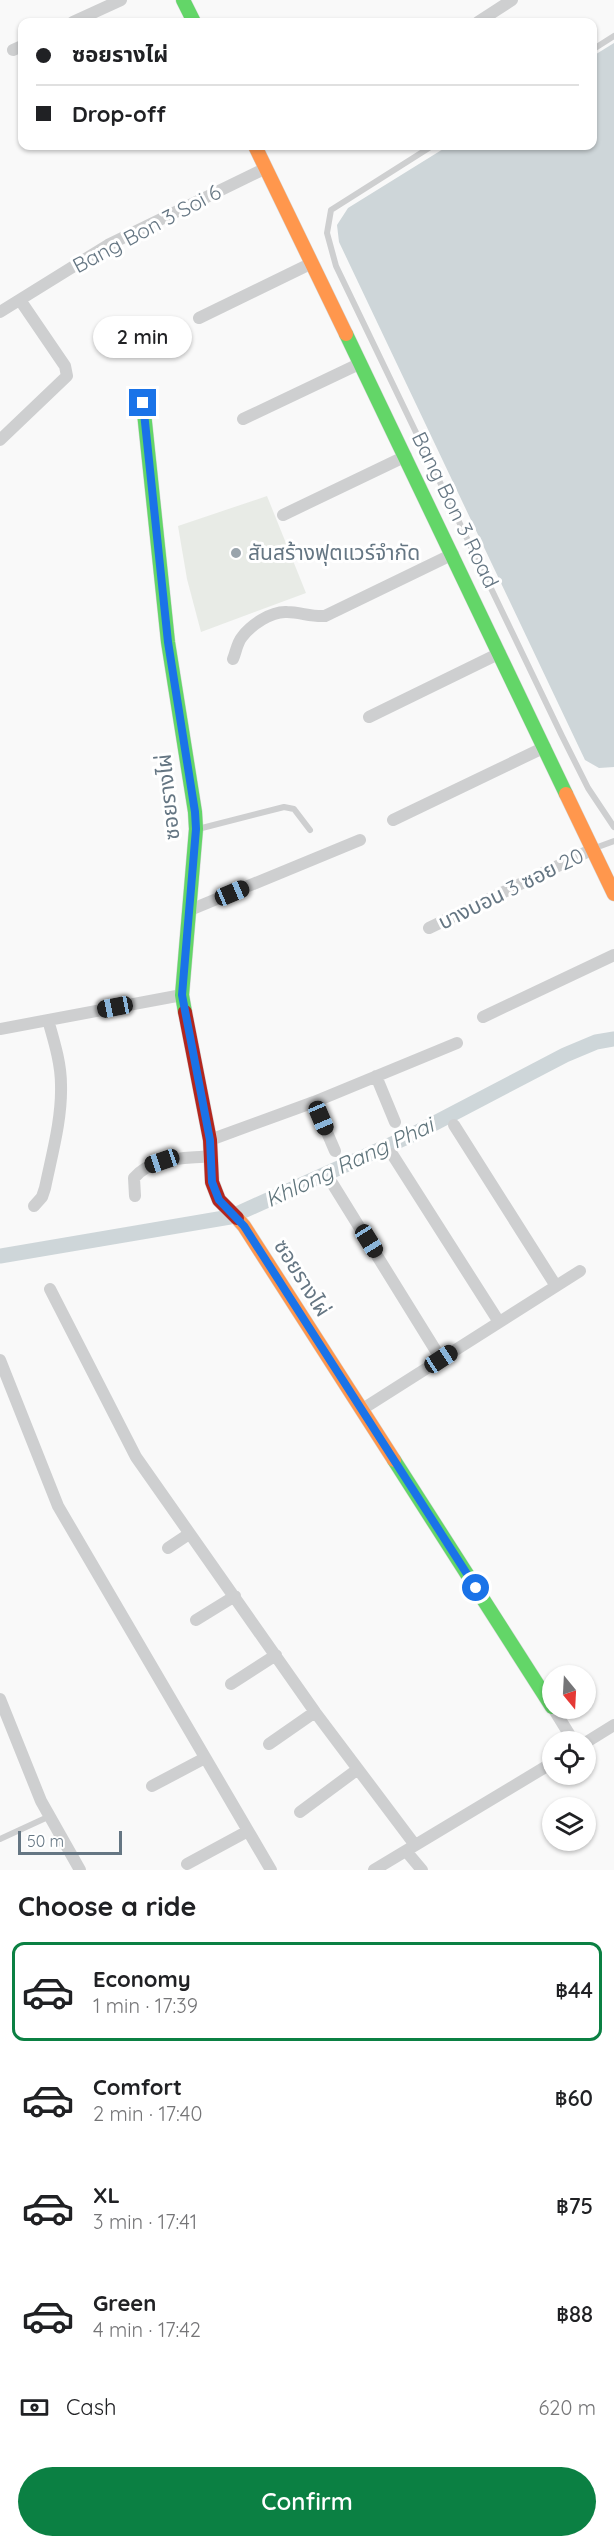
<!DOCTYPE html>
<html lang="en">
<head>
<meta charset="utf-8">
<style>
  :root { --surface:#fff; --page:#f6f6f6; --text:#202124; --muted:#757577; --line:#e0e0e0; --accent:#0b8043 }
  body { margin:0; font-family:Quicksand,"Noto Sans Thai",sans-serif; background:var(--page); color:var(--text); height:100vh; display:flex; flex-direction:column; font-size:22px; white-space:nowrap }
  * { box-sizing:border-box; margin:0 }
  p { font-size:20px; color:var(--muted) }
  .icon { flex:none; width:33px; height:33px; fill:none; stroke:currentColor; stroke-width:2; stroke-linecap:round; stroke-linejoin:round }
  .map { position:relative; height:1870px; overflow:hidden }
  .panel { display:flex; flex-direction:column; background:var(--surface); flex:1 }
  .panel>* { flex:none }
  .hud { position:absolute; left:18px; top:18px; width:579px; height:132px; border-radius:12px; box-shadow:0 2px 4px #0004; display:grid; align-content:center; height:132px; padding:0 18px; background:var(--surface) }
  .needle { width:39px; rotate:162deg }
  .controls { position:absolute; left:542px; top:1665px; display:grid; gap:12px }
  .controls a { display:grid; place-items:center; width:54px; height:54px; border-radius:50%; background:var(--surface); box-shadow:0 2px 4px #0004; font-size:30px }
  .scale { position:absolute; left:18px; bottom:15px; width:104px; box-sizing:border-box; padding-left:6px; border:3px solid #657683; border-top:0; font-size:16px; line-height:21px; white-space:nowrap; color:#657683; -webkit-text-stroke:4px #fff; paint-order:stroke }
  .end { position:absolute; width:27px; height:27px; margin:-14px; border:8px solid #1a73e8; background:#fff; box-shadow:0 0 0 3px #fff }
  .from { border-radius:50% }
  .bubble { position:absolute; height:42px; border-radius:21px; background:var(--surface); box-shadow:0 2px 4px #0004; font-size:20px; font-weight:600; line-height:42px; text-align:center }
  .car { position:absolute; width:18px; height:36px; margin:-18px -9px; border-radius:8px; box-shadow:0 0 4px 2px #0007; background:linear-gradient(#222 24%,#8ab4d8 0 40%,#222 0 76%,#8ab4d8 0 86%,#222 0) }
  .hud b { display:flex; align-items:center; gap:21px; height:57px; font-size:22px }
  .hud b+b { border-top:2px solid var(--line) }
  .hud i { width:15px; height:15px; background:var(--text) }
  ul { padding:0; list-style:none }
  li { display:flex; align-items:center; gap:18px; height:99px; margin:0 12px 9px; padding:0 6px; border:3px solid transparent; border-radius:12px }
  li div { flex:1 }
  li b { display:block; font-size:22px }
  li em { font-style:normal; font-weight:600 }
  li.on { border-color:var(--accent) }
  li>.icon { width:54px; height:54px; stroke-width:1.5 }
  h2 { padding:0 18px; font-size:27px; line-height:72px }
  .pay { display:flex; align-items:center; gap:15px; height:66px; padding:0 18px; font-size:22px }
  .pay p { margin-inline-start:auto }
  .action { display:flex; gap:12px; margin-top:auto; padding:12px 18px }
  .action a { flex:1; height:69px; border-radius:36px; background:var(--accent); color:#fff; font-size:24px; font-weight:600; line-height:69px; text-align:center }
  .map>svg:first-child { display:block }
  .green { fill:#e8ebe6 }
  .water { fill:#ced6d9 }
  .lines { fill:none; stroke-linecap:round; stroke-linejoin:round }
  .canal { stroke:#ced6d9; stroke-width:15 }
  .fast-casing { stroke:#d5d6d7; stroke-width:15 }
  .slow-casing { stroke:#d5d6d7; stroke-width:15 }
  .jam-casing { stroke:#d5d6d7; stroke-width:15 }
  .lane { stroke:#cecfd0; stroke-width:6 }
  .street { stroke:#cecfd0; stroke-width:12 }
  .fast { stroke:#63d668; stroke-width:14 }
  .slow { stroke:#ff974d; stroke-width:14 }
  .jam { stroke:#b3261e; stroke-width:14 }
  .route { stroke:#1a73e8; stroke-width:8 }
  .poi-dot { fill:#99a4ac; stroke:#fff; stroke-width:2 }
  .labels { text-anchor:middle; stroke-width:6; stroke-linejoin:round; paint-order:stroke }
  .street-label { font-size:21px; fill:#657683; stroke:#fff }
  .poi-label { font-size:21px; fill:#657683; stroke:#fff; text-anchor:start }
  .water-label { font-size:22px; font-style:italic; fill:#60757c; stroke:#fff }
</style>
</head>
<body>
<div class="map">
<svg width="614" height="1870" viewBox="0 0 614 1870">
  <rect width="100%" height="100%" fill="#f9f9f9"/>
  <path class="green" d="M267,496L306,593L201,632L187,579L178,526Z"/>
  <path class="water" d="M614,43V767L599,768L585,760L339,242L337,225L348,208L448,146H592L593,56Z"/>
  <g class="lines">
    <path class="canal" d="M0,1256L230,1217L414,1134L565,1055L596,1042L614,1039"/>
    <g class="fast-casing">
      <path id="fast" d="M183,0L194,22
        M346,334L566,794
        M143,403L168,642L195,812L196,829L182,995L185,1012
        M394,1460L552,1707"/>
    </g>
    <g class="slow-casing">
      <path id="slow" d="M255,146L346,334
        M566,794L614,894
        M237,1218L244,1226L394,1460"/>
    </g>
    <g class="jam-casing">
      <path id="jam" d="M185,1012L210,1140L212,1182L219,1200L237,1218"/>
    </g>
    <path class="lane" d="M592,50L614,36
      M432,146L331,210L327,233L336,266L562,736L588,788L614,827
      M198,829L284,807L294,809L310,830
      M595,848L614,841
      M0,1839L50,1816"/>
    <path class="street" d="M73,22L121,0
      M478,22L512,0
      M13,50L22,46
      M0,312L108,245L266,168
      M199,318L312,263
      M243,419L361,363
      M0,440L67,376L65,366L20,300
      M283,515L406,456
      M233,659C236,652 237,643 242,637C251,625 271,611 287,612C300,612 311,617 325,616L453,554
      M369,717L500,653
      M393,820L545,747
      M190,910L360,840
      M429,928L593,849
      M483,1017L614,955
      M0,1029L182,995
      M376,1076L395,1122
      M314,1102L335,1151
      M454,1125L556,1286
      M210,1140L314,1102L457,1043
      M392,1154L499,1322
      M332,1183L441,1359
      M135,1196L134,1178C153,1156 184,1159 211,1156
      M34,1206L42,1197L45,1188C52,1154 62,1119 61,1085C61,1063 54,1041 48,1020
      M50,1289L136,1457L315,1712L415,1845
      M0,1360L58,1506L271,1870
      M361,1410L580,1271
      M168,1548L189,1534
      M196,1620L235,1596
      M231,1684L276,1655
      M0,1699L41,1801L80,1870
      M553,1708L574,1742
      M585,1743L614,1725
      M269,1744L315,1712
      M152,1786L205,1758
      M300,1812L358,1769
      M406,1851L422,1870
      M187,1864L248,1831
      M374,1870L552,1763"/>
    <use href="#fast" class="fast"/>
    <use href="#slow" class="slow"/>
    <use href="#jam" class="jam"/>
  </g>
  <g class="lines">
    <path class="route" d="M143,403L168,642L195,812L196,829L182,995L210,1140L212,1182L219,1200L244,1226L476,1588"/>
  </g>
  <circle class="poi-dot" cx="236" cy="553" r="6"/>
  <g class="labels">
    <g class="street-label">
      <text transform="translate(147 229) rotate(-28)" y="7">Bang Bon 3 Soi 6</text>
      <text transform="translate(455 510) rotate(64)" y="7">Bang Bon 3 Road</text>
      <text transform="translate(168 797) rotate(-96)" y="7">ซอยรางไผ่</text>
      <text transform="translate(511 889) rotate(-26)" y="7">บางบอน 3 ซอย 20</text>
      <text transform="translate(302 1278) rotate(58)" y="7">ซอยรางไผ่</text>
    </g>
    <g class="poi-label">
      <text x="248" y="560">สันสร้างฟุตแวร์จำกัด</text>
    </g>
    <g class="water-label">
      <text transform="translate(349 1162) rotate(-25)" y="8">Khlong Rang Phai</text>
    </g>
  </g>
</svg>
<div class="controls">
<a><svg class="needle" viewBox="-14 -14 28 28"><path d="M0-13l5 13h-10z" fill="#e53935"/><path d="M0 13l5-13h-10z" fill="#757577"/></svg></a>
<a><svg class="icon" aria-label="locate" viewBox="0 0 24 24"><circle cx="12" cy="12" r="6"/><path d="M12 2v4M12 18v4M2 12h4M18 12h4"/></svg></a>
<a><svg class="icon" aria-label="layers" viewBox="0 0 24 24"><path d="M12 4l9 5-9 5-9-5zM3 14l9 5 9-5"/></svg></a>
</div>
<div class="scale">50 m</div>
<i class="end from" style="left:476px;top:1588px"></i>
<i class="end" style="left:143px;top:403px"></i>
<div class="bubble" style="left:93px;top:316px;width:99px">2 min</div>
<i class="car" style="left:232px;top:893px;rotate:67deg"></i>
<i class="car" style="left:115px;top:1007px;rotate:259deg"></i>
<i class="car" style="left:321px;top:1118px;rotate:157deg"></i>
<i class="car" style="left:162px;top:1161px;rotate:251deg"></i>
<i class="car" style="left:369px;top:1241px;rotate:148deg"></i>
<i class="car" style="left:441px;top:1359px;rotate:57deg"></i>
<div class="hud">
<b><i class="from"></i>ซอยรางไผ่</b>
<b><i></i>Drop-off</b>
</div>
</div>
<section class="panel">
<h2>Choose a ride</h2>
<ul>
<li class="on"><svg class="icon" aria-label="car" viewBox="0 0 24 24"><path d="M5 17H2v-5l4-1 3-4h7l3 4 3 1v5h-3M9 17h6M6 11h13"/><circle cx="7" cy="17" r="2"/><circle cx="17" cy="17" r="2"/></svg><div><b>Economy</b><p>1 min · 17:39</p></div><em>฿44</em></li>
<li><svg class="icon" aria-label="car" viewBox="0 0 24 24"><path d="M5 17H2v-5l4-1 3-4h7l3 4 3 1v5h-3M9 17h6M6 11h13"/><circle cx="7" cy="17" r="2"/><circle cx="17" cy="17" r="2"/></svg><div><b>Comfort</b><p>2 min · 17:40</p></div><em>฿60</em></li>
<li><svg class="icon" aria-label="car" viewBox="0 0 24 24"><path d="M5 17H2v-5l4-1 3-4h7l3 4 3 1v5h-3M9 17h6M6 11h13"/><circle cx="7" cy="17" r="2"/><circle cx="17" cy="17" r="2"/></svg><div><b>XL</b><p>3 min · 17:41</p></div><em>฿75</em></li>
<li><svg class="icon" aria-label="car" viewBox="0 0 24 24"><path d="M5 17H2v-5l4-1 3-4h7l3 4 3 1v5h-3M9 17h6M6 11h13"/><circle cx="7" cy="17" r="2"/><circle cx="17" cy="17" r="2"/></svg><div><b>Green</b><p>4 min · 17:42</p></div><em>฿88</em></li>
</ul>
<div class="pay"><svg class="icon" aria-label="cash" viewBox="0 0 24 24"><path d="M3 7h18v10H3z"/><circle cx="12" cy="12" r="2"/></svg>Cash<p>620 m</p></div>
<div class="action"><a>Confirm</a></div>
</section>
</body>
</html>
